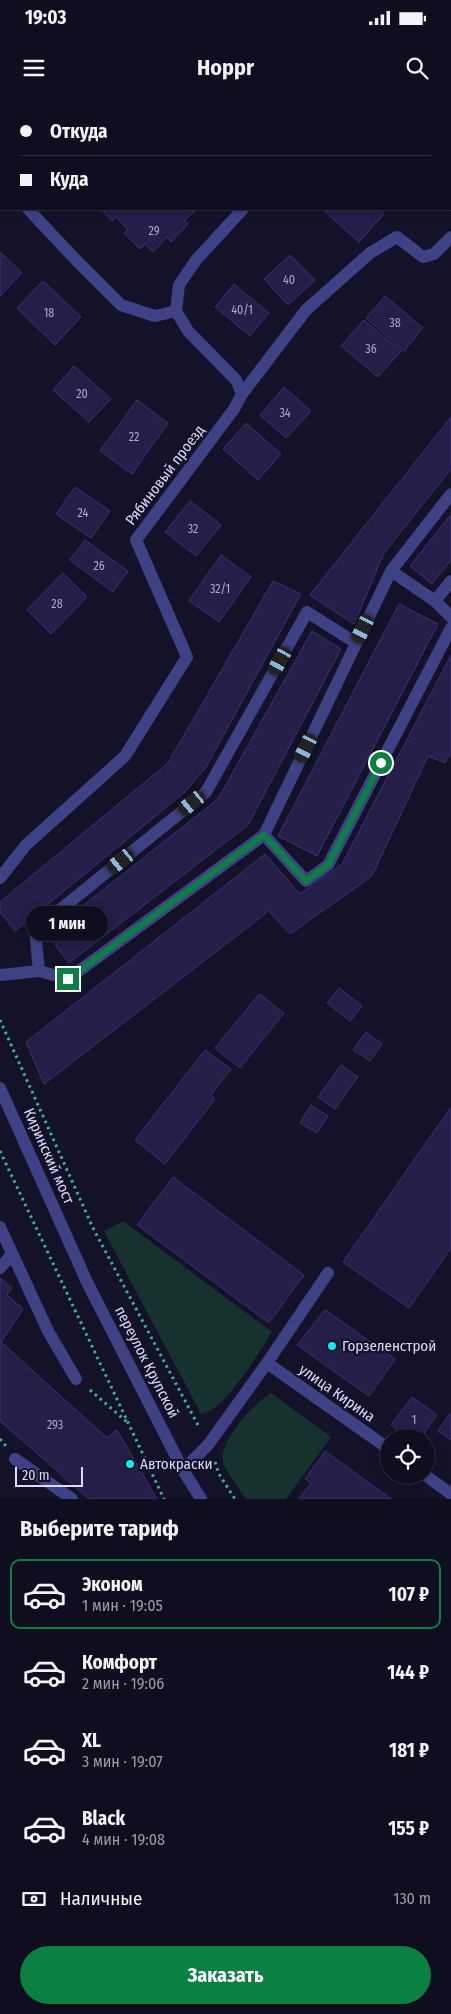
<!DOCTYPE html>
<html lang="ru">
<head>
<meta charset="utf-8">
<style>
  :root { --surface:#0f0e1e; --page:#1d1c2b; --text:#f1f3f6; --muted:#9b9ca4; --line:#2f2e3c; --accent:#0b8043 }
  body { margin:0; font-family:"Fira Sans Condensed",sans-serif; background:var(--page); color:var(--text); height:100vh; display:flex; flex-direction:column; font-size:19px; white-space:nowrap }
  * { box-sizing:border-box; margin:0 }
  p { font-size:16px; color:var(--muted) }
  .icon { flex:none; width:28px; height:28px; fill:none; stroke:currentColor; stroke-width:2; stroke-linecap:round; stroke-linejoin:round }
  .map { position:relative; height:1399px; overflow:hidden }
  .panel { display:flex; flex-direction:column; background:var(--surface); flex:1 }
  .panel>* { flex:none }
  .guide { position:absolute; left:0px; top:0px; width:451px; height:110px; box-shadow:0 2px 8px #0003,0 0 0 1px var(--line); display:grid; align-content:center; height:110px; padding:0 20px; background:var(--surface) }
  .buttons { position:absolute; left:380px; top:1329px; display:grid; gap:10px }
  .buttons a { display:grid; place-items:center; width:55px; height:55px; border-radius:50%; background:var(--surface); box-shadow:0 2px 8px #0003,0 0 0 1px var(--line); font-size:25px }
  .scale { position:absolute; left:15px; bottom:12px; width:68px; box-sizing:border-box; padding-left:5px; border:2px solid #dcdafd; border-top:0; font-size:14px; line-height:18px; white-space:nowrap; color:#dcdafd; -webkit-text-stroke:4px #141228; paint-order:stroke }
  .end { position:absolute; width:22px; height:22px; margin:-11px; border:6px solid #0b8043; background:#fff; box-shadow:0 0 0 2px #fff }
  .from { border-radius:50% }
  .bubble { position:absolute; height:35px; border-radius:18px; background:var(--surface); box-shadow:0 2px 8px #0003,0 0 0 1px var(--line); font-size:16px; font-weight:700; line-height:35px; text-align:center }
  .car { position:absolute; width:15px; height:30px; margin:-15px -8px; border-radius:6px; box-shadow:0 0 4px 1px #0007; background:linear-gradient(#222 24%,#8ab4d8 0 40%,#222 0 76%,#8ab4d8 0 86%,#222 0) }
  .guide b { display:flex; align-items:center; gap:18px; height:48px; font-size:19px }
  .guide b+b { border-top:1px solid var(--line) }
  .guide i { width:12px; height:12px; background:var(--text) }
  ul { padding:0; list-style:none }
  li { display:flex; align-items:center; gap:15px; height:70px; margin:0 10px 8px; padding:0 10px; border:2px solid transparent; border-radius:10px }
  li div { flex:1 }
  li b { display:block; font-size:19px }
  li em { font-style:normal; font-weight:700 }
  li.current { border-color:var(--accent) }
  li>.icon { width:45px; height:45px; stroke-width:1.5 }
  h2 { padding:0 20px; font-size:22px; line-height:60px }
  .pay { display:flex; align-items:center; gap:12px; height:55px; padding:0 20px; font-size:19px }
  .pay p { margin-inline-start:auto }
  .action { display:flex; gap:10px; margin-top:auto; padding:10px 20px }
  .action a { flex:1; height:58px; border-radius:30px; background:var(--accent); color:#fff; font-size:20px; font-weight:700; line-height:58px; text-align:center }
  .status { display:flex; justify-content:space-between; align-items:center; height:35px; padding:0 25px; background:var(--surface); direction:ltr }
  .status svg { height:14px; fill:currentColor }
  header { display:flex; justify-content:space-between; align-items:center; height:65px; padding:0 20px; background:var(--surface); font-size:22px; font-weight:700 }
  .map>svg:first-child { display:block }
  .green { fill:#15322f }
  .building { fill:#241e48; stroke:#3a3273 }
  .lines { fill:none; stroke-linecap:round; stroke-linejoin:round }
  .path { stroke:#37b5a5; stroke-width:3; stroke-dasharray:2.5 4; stroke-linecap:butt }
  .service { stroke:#3f4185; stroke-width:12 }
  .minor { stroke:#3f4185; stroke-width:12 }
  .tertiary { stroke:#3f4185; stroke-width:12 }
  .route { stroke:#0b8043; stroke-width:6 }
  .poi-dot { fill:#10ecf3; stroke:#141228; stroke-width:2 }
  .labels { text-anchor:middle; stroke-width:4.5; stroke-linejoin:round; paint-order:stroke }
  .number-label { font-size:12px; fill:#aeabd0 }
  .street-label { font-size:15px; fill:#dcdafd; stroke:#141228 }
  .poi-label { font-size:15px; fill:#dcdafd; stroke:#141228; text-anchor:start }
</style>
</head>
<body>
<div class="status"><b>19:03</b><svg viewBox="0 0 49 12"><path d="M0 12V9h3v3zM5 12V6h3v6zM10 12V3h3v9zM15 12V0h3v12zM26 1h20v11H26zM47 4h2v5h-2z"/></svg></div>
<header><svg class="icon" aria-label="menu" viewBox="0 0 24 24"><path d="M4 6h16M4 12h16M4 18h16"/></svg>Hoppr<svg class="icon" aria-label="search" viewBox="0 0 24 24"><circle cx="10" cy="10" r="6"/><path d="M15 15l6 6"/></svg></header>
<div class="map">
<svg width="451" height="1399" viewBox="0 0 451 1399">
  <rect width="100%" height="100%" fill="#141228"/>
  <path class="green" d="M123,1121L272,1232C259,1252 224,1312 201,1314L104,1131Z
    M271,1293L331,1337L286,1399H246C240,1390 225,1371 223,1362C218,1342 255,1302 271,1293Z"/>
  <path class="building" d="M246,0H305L304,1Z
    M101,109H197L184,121L188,124L171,142L167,137L153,152L145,144L140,149L124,133L128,130L116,117L112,121Z
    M322,109H378L384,114L359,142Z
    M0,152L22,173L0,196Z
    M290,155L315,180L288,205L264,179Z
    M43,181L81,217L55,245L17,208Z
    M234,184L269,213L250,236L215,207Z
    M385,196L423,228L404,251L366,218Z
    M364,220L401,251L378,277L341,246Z
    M74,266L111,299L89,322L53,290Z
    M284,287L311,311L286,338L260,315Z
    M137,300L168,323L132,374L100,351Z
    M451,317V369L384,453L354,524L310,495Z
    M246,323L281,354L258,380L223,349Z
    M75,387L110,411L91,438L56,414Z
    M190,401L221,425L196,456L165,432Z
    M451,414V460L432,484L410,466Z
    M85,440L128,471L113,492L70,460Z
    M221,455L251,477L219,522L189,501Z
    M63,473L87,497L51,534L27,510Z
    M273,481L301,494L206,667L185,692L15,831L0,812V802L168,663Z
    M399,504L438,524L317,756L278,736Z
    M312,531L341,549L248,725L69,863L47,834L218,699Z
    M451,555V652L445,663L428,656L372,776L290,834L269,811L44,984L26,942L265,754L300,794L342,764Z
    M339,888L362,906L350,921L327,903Z
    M259,894L284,913L240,968L215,948Z
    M366,932L382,944L370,961L353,950Z
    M205,950L231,969L211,995L215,999L165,1064L135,1040Z
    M341,965L358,977L335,1009L318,997Z
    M311,1005L328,1016L317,1033L300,1023Z
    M451,1007V1148L409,1208L343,1162Z
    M173,1077L304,1175L269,1223L137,1125Z
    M0,1178L12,1188L7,1195L23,1209L1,1242L107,1338L117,1330L157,1399H89L0,1321Z
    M325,1210L395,1259L369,1296L297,1245Z
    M412,1297L437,1315L421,1338H408L391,1325Z
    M451,1312V1340L438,1331Z
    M325,1351L391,1399H299L311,1383L305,1379Z"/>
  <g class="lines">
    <path class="path" d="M0,920L93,1128L199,1327
      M0,1051L164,1399
      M90,1290L127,1322
      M0,1339L6,1346
      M215,1362L219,1374L235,1399"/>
    <path class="service" d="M131,0L132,1
      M210,0L212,1
      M24,1L25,0
      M0,26L1,24
      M242,294L306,210L370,153L397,137L423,157L434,154L451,137
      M391,471L435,501L451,517
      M435,501L451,481
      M264,735L306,781L328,765L451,528
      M39,871L35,830L206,692L307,512L356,543
      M0,875L39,871L68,879L264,735L391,471L451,394
      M0,1127L48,1231L76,1279
      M0,1168L12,1154
      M267,1263L328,1173
      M15,1359L72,1399"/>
    <path class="minor" d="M343,1L344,0
      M0,79L1,80
      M28,109L76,160L121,205L155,216L176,211
      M0,778L26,745L125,656L187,557L136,440L234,309L242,294L236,280L188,231L176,211L179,185L196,160L243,109
      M183,1370L208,1345L267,1263L389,1349
      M425,1375L451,1394"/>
    <path class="tertiary" d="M0,988L87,1182L183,1370L201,1399"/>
  </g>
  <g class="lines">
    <path class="route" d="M68,879L264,735L306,781L328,765L381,663"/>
  </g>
  <g class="poi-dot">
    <circle cx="332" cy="1246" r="5"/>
    <circle cx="130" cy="1364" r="5"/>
  </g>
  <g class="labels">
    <g class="number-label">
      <text x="154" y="135">29</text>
      <text x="289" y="184">40</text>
      <text x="242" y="214">40/1</text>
      <text x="49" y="217">18</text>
      <text x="395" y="227">38</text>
      <text x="371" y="253">36</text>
      <text x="82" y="298">20</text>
      <text x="285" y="317">34</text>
      <text x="134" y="341">22</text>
      <text x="83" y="417">24</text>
      <text x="193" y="433">32</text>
      <text x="99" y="470">26</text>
      <text x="220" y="493">32/1</text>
      <text x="57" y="508">28</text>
      <text x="414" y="1324">1</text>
      <text x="55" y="1329">293</text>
    </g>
    <g class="street-label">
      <text transform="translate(165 375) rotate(-53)" y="5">Рябиновый проезд</text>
      <text transform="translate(49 1056) rotate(66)" y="5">Киринский мост</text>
      <text transform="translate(147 1262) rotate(63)" y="5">переулок Крупской</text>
      <text transform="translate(337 1293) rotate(35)" y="5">улица Кирина</text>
    </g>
    <g class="poi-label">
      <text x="342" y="1251">Горзеленстрой</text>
      <text x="140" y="1369">Автокраски</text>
    </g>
  </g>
</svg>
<div class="buttons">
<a><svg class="icon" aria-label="locate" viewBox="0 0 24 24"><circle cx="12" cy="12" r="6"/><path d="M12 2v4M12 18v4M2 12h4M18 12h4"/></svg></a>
</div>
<div class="scale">20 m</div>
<i class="end from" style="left:381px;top:663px"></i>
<i class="end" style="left:68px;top:879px"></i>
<div class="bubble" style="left:26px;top:806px;width:82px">1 мин</div>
<i class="car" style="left:363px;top:529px;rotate:206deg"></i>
<i class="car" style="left:280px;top:561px;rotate:209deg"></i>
<i class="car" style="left:306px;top:648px;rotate:206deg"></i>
<i class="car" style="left:192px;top:703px;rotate:231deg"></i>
<i class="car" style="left:121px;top:761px;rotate:231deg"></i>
<div class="guide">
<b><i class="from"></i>Откуда</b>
<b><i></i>Куда</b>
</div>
</div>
<section class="panel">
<h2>Выберите тариф</h2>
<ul>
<li class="current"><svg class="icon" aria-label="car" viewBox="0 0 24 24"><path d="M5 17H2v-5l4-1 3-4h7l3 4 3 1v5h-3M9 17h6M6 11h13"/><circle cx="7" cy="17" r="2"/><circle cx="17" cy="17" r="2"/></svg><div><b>Эконом</b><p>1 мин · 19:05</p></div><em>107 ₽</em></li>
<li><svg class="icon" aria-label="car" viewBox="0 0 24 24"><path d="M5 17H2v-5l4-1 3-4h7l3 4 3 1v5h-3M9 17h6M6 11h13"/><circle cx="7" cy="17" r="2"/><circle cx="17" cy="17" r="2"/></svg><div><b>Комфорт</b><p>2 мин · 19:06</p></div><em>144 ₽</em></li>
<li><svg class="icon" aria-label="car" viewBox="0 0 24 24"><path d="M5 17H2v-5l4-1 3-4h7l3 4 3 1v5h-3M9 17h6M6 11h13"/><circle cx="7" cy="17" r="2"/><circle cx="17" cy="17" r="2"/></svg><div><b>XL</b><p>3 мин · 19:07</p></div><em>181 ₽</em></li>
<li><svg class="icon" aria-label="car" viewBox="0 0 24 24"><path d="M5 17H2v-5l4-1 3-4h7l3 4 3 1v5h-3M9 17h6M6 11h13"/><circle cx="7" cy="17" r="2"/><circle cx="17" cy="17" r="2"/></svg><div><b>Black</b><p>4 мин · 19:08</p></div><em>155 ₽</em></li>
</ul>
<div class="pay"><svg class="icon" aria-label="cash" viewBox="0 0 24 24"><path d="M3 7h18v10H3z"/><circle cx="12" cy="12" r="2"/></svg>Наличные<p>130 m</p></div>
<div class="action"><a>Заказать</a></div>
</section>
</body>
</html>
